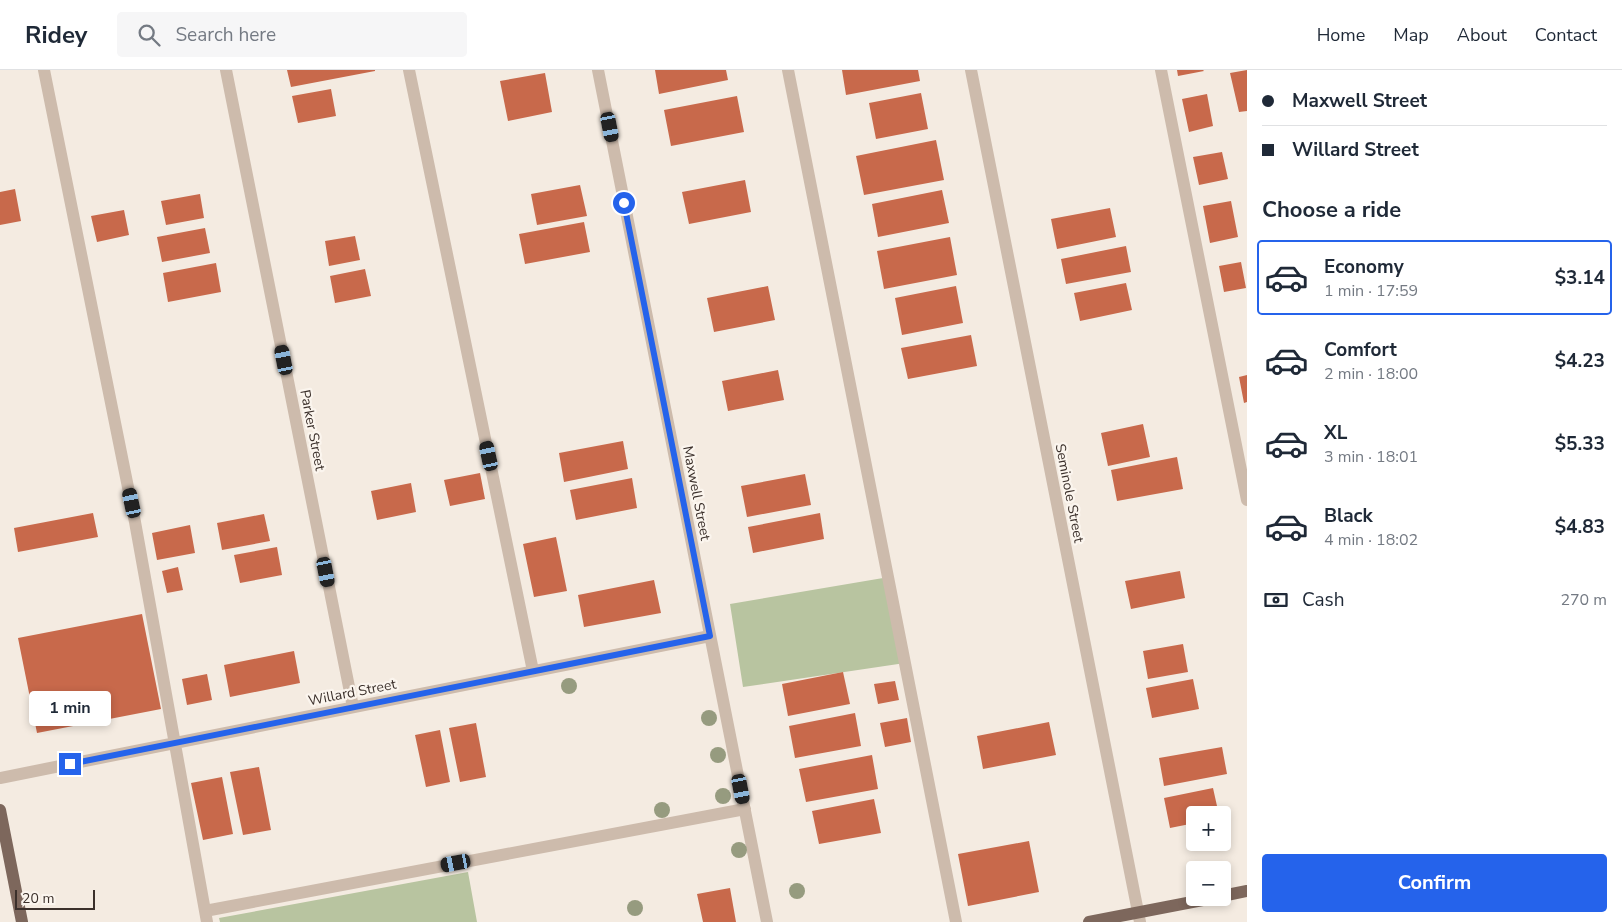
<!DOCTYPE html>
<html lang="en">
<head>
<meta charset="utf-8">
<style>
  :root { --surface:#fff; --page:#f6f6f7; --text:#1f2937; --muted:#747a83; --line:#e0e1e3; --accent:#2563eb }
  body { margin:0; font-family:"Nunito Sans",sans-serif; background:var(--page); color:var(--text); height:100vh; display:flex; flex-direction:column; font-size:19px; white-space:nowrap }
  * { box-sizing:border-box; margin:0 }
  p { font-size:16px; color:var(--muted) }
  .icon { flex:none; width:28px; height:28px; fill:none; stroke:currentColor; stroke-width:2; stroke-linecap:round; stroke-linejoin:round }
  .map { position:relative; flex:1; overflow:hidden }
  .drawer { display:flex; flex-direction:column; background:var(--surface); width:375px }
  .drawer>* { flex:none }
  .banner { display:grid; align-content:center; height:110px; padding:0 15px; background:var(--surface) }
  .fabs { position:absolute; left:1186px; top:736px; display:grid; gap:10px }
  .fabs a { display:grid; place-items:center; width:45px; height:45px; border-radius:5px; background:var(--surface); box-shadow:0 2px 8px #0003; font-size:25px }
  .scale { position:absolute; left:15px; bottom:12px; width:80px; box-sizing:border-box; padding-left:5px; border:2px solid #3b302b; border-top:0; font-size:14px; line-height:18px; white-space:nowrap; color:#3b302b; -webkit-text-stroke:4px #fbf5ee; paint-order:stroke }
  .end { position:absolute; width:22px; height:22px; margin:-11px; border:6px solid #2563eb; background:#fff; box-shadow:0 0 0 2px #fff }
  .from { border-radius:50% }
  .bubble { position:absolute; height:35px; border-radius:5px; background:var(--surface); box-shadow:0 2px 8px #0003; font-size:16px; font-weight:700; line-height:35px; text-align:center }
  .car { position:absolute; width:15px; height:30px; margin:-15px -8px; border-radius:6px; box-shadow:0 0 4px 1px #0007; background:linear-gradient(#222 24%,#8ab4d8 0 40%,#222 0 76%,#8ab4d8 0 86%,#222 0) }
  .banner b { display:flex; align-items:center; gap:18px; height:48px; font-size:19px }
  .banner b+b { border-top:1px solid var(--line) }
  .banner i { width:12px; height:12px; background:var(--text) }
  ul { padding:0; list-style:none }
  li { display:flex; align-items:center; gap:15px; height:75px; margin:0 10px 8px; padding:0 5px; border:2px solid transparent; border-radius:5px }
  li div { flex:1 }
  li b { display:block; font-size:19px }
  li em { font-style:normal; font-weight:700 }
  li.active { border-color:var(--accent) }
  li>.icon { width:45px; height:45px; stroke-width:1.5 }
  h2 { padding:0 15px; font-size:22px; line-height:60px }
  .pay { display:flex; align-items:center; gap:12px; height:55px; padding:0 15px; font-size:19px }
  .pay p { margin-inline-start:auto }
  .action { display:flex; gap:10px; margin-top:auto; padding:10px 15px }
  .action a { flex:1; height:58px; border-radius:5px; background:var(--accent); color:#fff; font-size:20px; font-weight:700; line-height:58px; text-align:center }
  header { display:flex; align-items:center; gap:30px; box-sizing:border-box; height:70px; padding:0 25px; background:var(--surface); border-bottom:1px solid var(--line) }
  header strong { font-size:24px }
  nav { display:flex; gap:28px; margin-inline-start:auto; font-size:18px }
  .search { width:350px; height:45px; background:var(--page); display:flex; align-items:center; gap:12px; box-sizing:border-box; padding:0 18px; border-radius:5px; color:var(--muted); font-size:19px }
  main { display:flex; flex:1; min-height:0 }
  .map>svg:first-child { display:block }
  .green { fill:#b8c4a0 }
  .building { fill:#c8694b }
  .lines { fill:none; stroke-linecap:round; stroke-linejoin:round }
  .minor { stroke:#cdbbac; stroke-width:12 }
  .major { stroke:#7d675c; stroke-width:12 }
  .tree { fill:#969b7f }
  .route { stroke:#2563eb; stroke-width:6 }
  .labels { text-anchor:middle; stroke-width:4.5; stroke-linejoin:round; paint-order:stroke }
  .street-label { font-size:14px; fill:#3b302b; stroke:#fbf5ee }
</style>
</head>
<body>
<header>
<strong>Ridey</strong>
<div class="search"><svg class="icon" aria-label="search" viewBox="0 0 24 24"><circle cx="10" cy="10" r="6"/><path d="M15 15l6 6"/></svg>Search here</div>
<nav><a>Home</a><a>Map</a><a>About</a><a>Contact</a></nav>
</header>
<main>
<div class="map">
<svg width="1247" height="852" viewBox="0 0 1247 852">
  <rect width="100%" height="100%" fill="#f4ebe1"/>
  <path class="green" d="M889,507L905,593L743,617L730,534Z
    M468,802L477,852H220L219,848Z"/>
  <path class="building" d="M287,0H375V1L291,17Z
    M655,0H726L728,10L659,24Z
    M842,0H918L920,11L846,25Z
    M1177,0H1203L1204,1L1178,6Z
    M1247,0V41L1239,42L1230,3Z
    M545,3L552,42L508,51L500,11Z
    M331,19L336,46L298,53L292,26Z
    M921,23L928,59L876,69L869,33Z
    M1207,24L1213,56L1189,62L1182,29Z
    M737,26L744,62L671,76L664,40Z
    M936,70L944,110L864,125L856,86Z
    M1222,82L1228,109L1199,115L1193,87Z
    M745,110L751,142L689,154L682,122Z
    M580,115L587,146L537,155L531,124Z
    M15,119L21,151L0,155V122Z
    M942,120L949,153L878,167L872,134Z
    M200,124L204,148L166,155L161,131Z
    M1231,131L1238,167L1210,173L1203,136Z
    M1110,138L1116,167L1057,179L1051,149Z
    M124,140L129,165L97,172L91,146Z
    M584,152L590,182L525,194L519,164Z
    M205,158L210,183L162,192L157,167Z
    M355,166L360,190L329,196L325,171Z
    M950,167L957,205L884,219L877,181Z
    M1126,176L1131,202L1066,214L1061,189Z
    M1241,192L1246,218L1224,222L1219,196Z
    M216,193L221,222L168,232L163,203Z
    M365,199L371,226L335,233L330,206Z
    M1126,213L1132,240L1080,251L1074,223Z
    M768,216L775,250L714,262L707,228Z
    M956,216L963,253L902,265L895,228Z
    M971,265L977,296L908,309L901,278Z
    M778,300L784,330L728,341L722,311Z
    M1247,305V332L1244,333L1239,307Z
    M1143,354L1150,387L1108,396L1101,363Z
    M623,371L628,399L564,412L559,383Z
    M1177,387L1183,419L1117,431L1111,400Z
    M480,403L485,429L450,436L444,410Z
    M805,404L811,435L747,447L741,416Z
    M632,408L637,438L576,450L570,420Z
    M411,413L416,442L377,450L371,421Z
    M93,443L98,467L18,482L14,458Z
    M820,443L824,469L753,483L748,457Z
    M264,444L270,471L222,480L217,453Z
    M190,455L195,483L157,490L152,463Z
    M556,467L567,521L534,527L523,474Z
    M277,477L282,505L240,513L234,485Z
    M178,497L183,520L167,523L162,501Z
    M1180,501L1185,528L1131,539L1125,511Z
    M654,510L661,543L584,557L578,525Z
    M142,544L161,639L37,663L18,568Z
    M1183,574L1188,602L1148,609L1143,581Z
    M294,581L300,613L230,627L224,595Z
    M843,602L850,634L788,646L782,614Z
    M207,604L212,630L187,635L182,609Z
    M1193,609L1199,639L1152,648L1146,618Z
    M895,611L899,630L878,634L874,614Z
    M855,643L861,676L795,688L789,656Z
    M907,648L911,672L885,677L880,653Z
    M1049,652L1056,685L983,699L977,666Z
    M476,653L486,707L460,712L449,658Z
    M440,660L450,712L426,717L415,665Z
    M1222,677L1227,704L1164,716L1159,688Z
    M872,685L878,719L806,732L799,699Z
    M259,697L271,760L243,765L230,702Z
    M222,707L233,764L203,770L191,713Z
    M1213,718L1219,745H1195V753L1170,758L1164,728Z
    M874,729L881,763L819,774L812,741Z
    M1029,771L1039,822L968,836L958,784Z
    M730,818L736,852H703L697,824Z"/>
  <g class="lines">
    <path class="minor" d="M44,0L135,452L207,852
      M226,0L353,637
      M409,0L533,601
      M598,0L767,852
      M788,0L956,852
      M971,0L1140,852
      M1161,0L1247,430
      M0,708L710,566
      M205,841L745,739"/>
    <path class="major" d="M0,740L22,852
      M1222,826L1247,821
      M1089,852L1213,828"/>
  </g>
  <g class="tree">
    <circle cx="569" cy="616" r="8"/>
    <circle cx="709" cy="648" r="8"/>
    <circle cx="718" cy="685" r="8"/>
    <circle cx="723" cy="726" r="8"/>
    <circle cx="662" cy="740" r="8"/>
    <circle cx="739" cy="780" r="8"/>
    <circle cx="797" cy="821" r="8"/>
    <circle cx="635" cy="838" r="8"/>
  </g>
  <g class="lines">
    <path class="route" d="M70,694L710,566L624,133"/>
  </g>
  <g class="labels">
    <g class="street-label">
      <text transform="translate(313 360) rotate(79)" y="5">Parker Street</text>
      <text transform="translate(697 423) rotate(79)" y="5">Maxwell Street</text>
      <text transform="translate(1070 423) rotate(79)" y="5">Seminole Street</text>
      <text transform="translate(352 622) rotate(-11)" y="5">Willard Street</text>
    </g>
  </g>
</svg>
<div class="fabs">
<a>+</a>
<a>−</a>
</div>
<div class="scale">20 m</div>
<i class="end from" style="left:624px;top:133px"></i>
<i class="end" style="left:70px;top:694px"></i>
<div class="bubble" style="left:29px;top:621px;width:82px">1 min</div>
<i class="car" style="left:610px;top:57px;rotate:169deg"></i>
<i class="car" style="left:284px;top:290px;rotate:349deg"></i>
<i class="car" style="left:489px;top:386px;rotate:348deg"></i>
<i class="car" style="left:132px;top:433px;rotate:348deg"></i>
<i class="car" style="left:326px;top:502px;rotate:169deg"></i>
<i class="car" style="left:741px;top:719px;rotate:169deg"></i>
<i class="car" style="left:456px;top:793px;rotate:259deg"></i>
</div>
<section class="drawer">
<div class="banner">
<b><i class="from"></i>Maxwell Street</b>
<b><i></i>Willard Street</b>
</div>
<h2>Choose a ride</h2>
<ul>
<li class="active"><svg class="icon" aria-label="car" viewBox="0 0 24 24"><path d="M5 17H2v-5l4-1 3-4h7l3 4 3 1v5h-3M9 17h6M6 11h13"/><circle cx="7" cy="17" r="2"/><circle cx="17" cy="17" r="2"/></svg><div><b>Economy</b><p>1 min · 17:59</p></div><em>$3.14</em></li>
<li><svg class="icon" aria-label="car" viewBox="0 0 24 24"><path d="M5 17H2v-5l4-1 3-4h7l3 4 3 1v5h-3M9 17h6M6 11h13"/><circle cx="7" cy="17" r="2"/><circle cx="17" cy="17" r="2"/></svg><div><b>Comfort</b><p>2 min · 18:00</p></div><em>$4.23</em></li>
<li><svg class="icon" aria-label="car" viewBox="0 0 24 24"><path d="M5 17H2v-5l4-1 3-4h7l3 4 3 1v5h-3M9 17h6M6 11h13"/><circle cx="7" cy="17" r="2"/><circle cx="17" cy="17" r="2"/></svg><div><b>XL</b><p>3 min · 18:01</p></div><em>$5.33</em></li>
<li><svg class="icon" aria-label="car" viewBox="0 0 24 24"><path d="M5 17H2v-5l4-1 3-4h7l3 4 3 1v5h-3M9 17h6M6 11h13"/><circle cx="7" cy="17" r="2"/><circle cx="17" cy="17" r="2"/></svg><div><b>Black</b><p>4 min · 18:02</p></div><em>$4.83</em></li>
</ul>
<div class="pay"><svg class="icon" aria-label="cash" viewBox="0 0 24 24"><path d="M3 7h18v10H3z"/><circle cx="12" cy="12" r="2"/></svg>Cash<p>270 m</p></div>
<div class="action"><a>Confirm</a></div>
</section>
</main>
</body>
</html>
